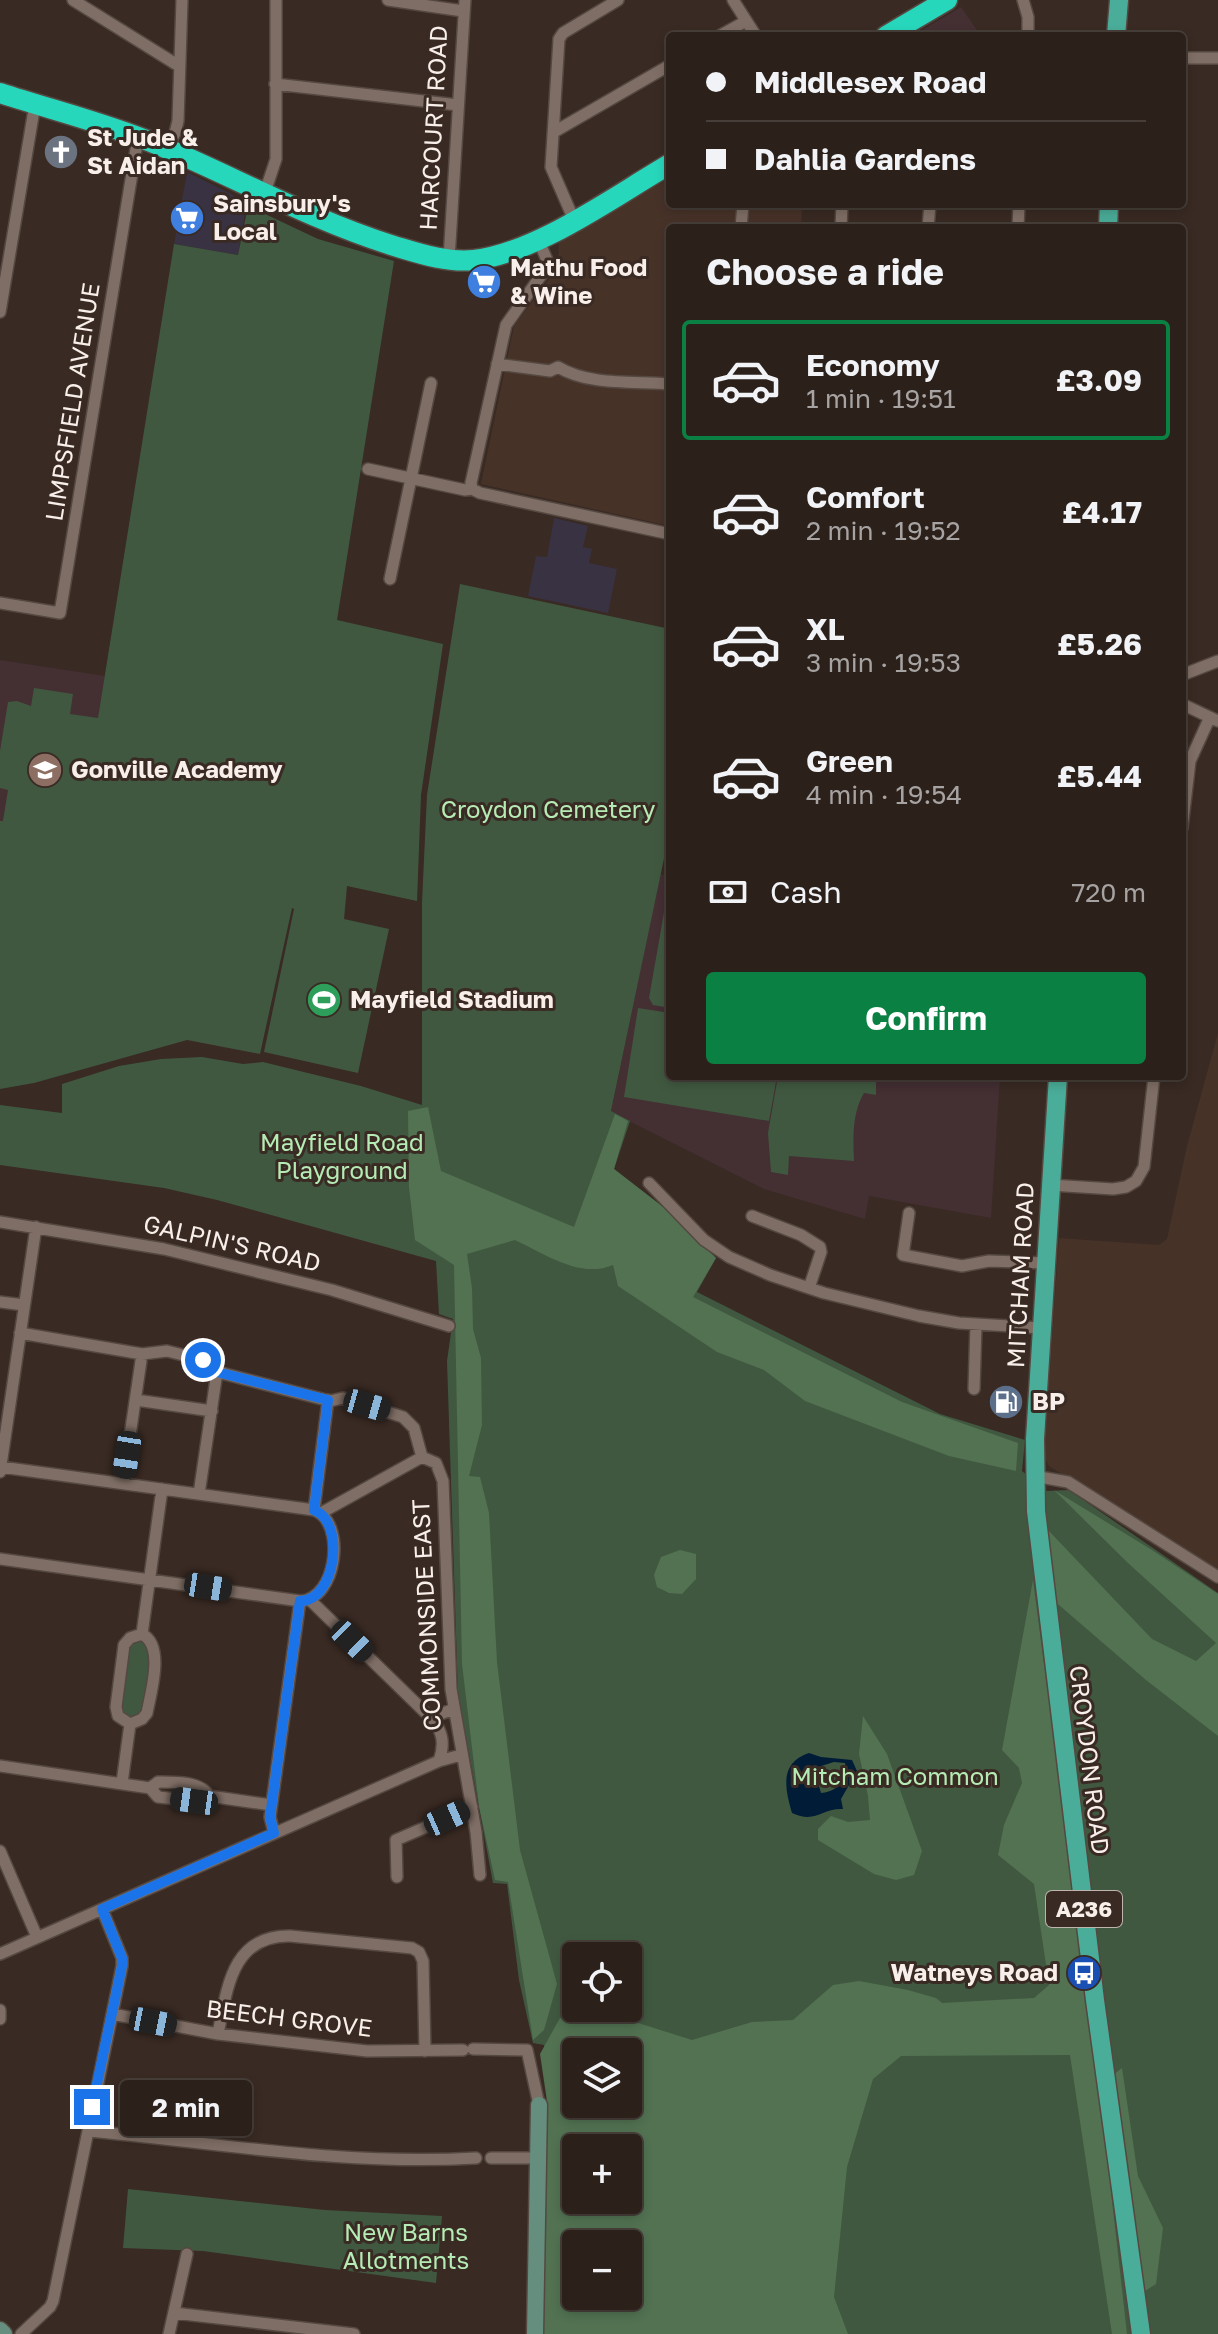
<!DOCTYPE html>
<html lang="en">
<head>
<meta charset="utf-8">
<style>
  :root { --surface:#2b201a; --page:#332823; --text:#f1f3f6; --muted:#a6a3a2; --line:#473e39; --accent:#0b8043 }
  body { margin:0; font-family:"Golos Text",sans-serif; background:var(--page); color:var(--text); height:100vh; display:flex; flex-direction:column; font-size:30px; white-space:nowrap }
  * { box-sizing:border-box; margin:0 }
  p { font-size:26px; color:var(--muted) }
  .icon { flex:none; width:44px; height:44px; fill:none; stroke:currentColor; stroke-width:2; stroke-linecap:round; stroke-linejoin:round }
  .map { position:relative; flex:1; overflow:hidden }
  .side { position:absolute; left:666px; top:224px; width:520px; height:856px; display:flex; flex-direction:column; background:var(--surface); border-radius:8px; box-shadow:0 4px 12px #0003,0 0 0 2px var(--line) }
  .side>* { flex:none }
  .banner { position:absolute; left:666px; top:32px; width:520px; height:176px; border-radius:8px; box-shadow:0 4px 12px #0003,0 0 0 2px var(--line); display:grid; align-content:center; height:176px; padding:0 40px; background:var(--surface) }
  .controls { position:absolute; left:562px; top:1942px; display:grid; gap:16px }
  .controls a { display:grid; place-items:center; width:80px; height:80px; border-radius:8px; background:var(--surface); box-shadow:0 4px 12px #0003,0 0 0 2px var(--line); font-size:40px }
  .end { position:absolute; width:36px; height:36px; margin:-18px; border:10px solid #1a73e8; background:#fff; box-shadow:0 0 0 4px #fff }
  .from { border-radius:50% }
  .bubble { position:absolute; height:56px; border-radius:8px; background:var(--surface); box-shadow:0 4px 12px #0003,0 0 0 2px var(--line); font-size:26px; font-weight:700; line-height:56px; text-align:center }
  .car { position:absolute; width:24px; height:48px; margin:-24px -12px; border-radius:10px; box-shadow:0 0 6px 2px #0007; background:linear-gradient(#222 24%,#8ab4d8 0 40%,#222 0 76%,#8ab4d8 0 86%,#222 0) }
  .banner b { display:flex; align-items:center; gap:28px; height:76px; font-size:30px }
  .banner b+b { border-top:2px solid var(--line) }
  .banner i { width:20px; height:20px; background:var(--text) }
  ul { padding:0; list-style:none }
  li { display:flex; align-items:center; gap:24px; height:120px; margin:0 16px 12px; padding:0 24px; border:4px solid transparent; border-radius:8px }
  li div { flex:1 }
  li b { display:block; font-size:30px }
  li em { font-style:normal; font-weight:700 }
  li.selected { border-color:var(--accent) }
  li>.icon { width:72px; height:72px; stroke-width:1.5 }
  h2 { padding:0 40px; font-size:36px; line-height:96px }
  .pay { display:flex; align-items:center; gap:20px; height:88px; padding:0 40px; font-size:30px }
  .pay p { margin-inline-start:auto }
  .action { display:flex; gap:16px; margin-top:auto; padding:16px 40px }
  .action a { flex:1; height:92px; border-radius:8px; background:var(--accent); color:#fff; font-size:32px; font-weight:700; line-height:92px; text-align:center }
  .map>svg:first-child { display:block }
  .commercial { fill:#393243 }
  .built { fill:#473228 }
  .education { fill:#442f33 }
  .green { fill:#405840; fill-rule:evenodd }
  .forest { fill:#527252; fill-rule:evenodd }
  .water { fill:#011c37; fill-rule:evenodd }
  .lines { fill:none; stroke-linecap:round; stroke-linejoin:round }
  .street-casing { stroke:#544841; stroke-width:14 }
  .secondary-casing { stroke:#544841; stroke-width:19 }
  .primary-casing { stroke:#544841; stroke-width:21 }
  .highway-casing { stroke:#544841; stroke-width:23 }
  .street { stroke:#7f6e65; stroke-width:11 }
  .secondary { stroke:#658e7f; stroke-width:16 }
  .primary { stroke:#4aad99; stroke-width:18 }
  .highway { stroke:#27d7bc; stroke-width:20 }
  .route { stroke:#1a73e8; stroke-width:10 }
  .labels { text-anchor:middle; stroke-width:6; stroke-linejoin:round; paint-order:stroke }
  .shield { fill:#392a23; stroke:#bfb4ae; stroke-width:2 }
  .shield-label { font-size:22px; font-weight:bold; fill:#f9efea }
  .street-label { font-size:24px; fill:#f9efea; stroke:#392a23 }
  .poi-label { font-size:24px; font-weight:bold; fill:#f9efea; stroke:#392a23; text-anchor:start }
  .park-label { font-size:24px; fill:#b5ebb4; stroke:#392a23 }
</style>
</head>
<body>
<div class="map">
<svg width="1218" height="2334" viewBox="0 0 1218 2334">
  <rect width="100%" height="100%" fill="#392a23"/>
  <path class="commercial" d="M187,172L247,202L238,255L174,244Z
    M554,518L588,526L583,547L592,549L589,563L617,569L608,613L528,596L536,556L547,557Z"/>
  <path class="built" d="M670,178V204H802L801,228H670V526L481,484L514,326L558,267L559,241Z
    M1218,1033V1572L1049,1466L1044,1456L1059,1238L1159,1245L1167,1239L1187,1146Z"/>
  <path class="education" d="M961,7L981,36H912Z
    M0,660L105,676L80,834L0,821Z
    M660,874L670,876V1076H1000L991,1218L869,1196L865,1219L764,1189L611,1112Z"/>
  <path class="green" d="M248,206L318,239L394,261L337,620L443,644L421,795L417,901L347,886L344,919L389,929L358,1073L264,1052L294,909L292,908L260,1054L187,1040L34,1083L0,1089V821H3L8,790L0,788V751L8,702L17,701L31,706L34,688L73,694L70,714L98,718L174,244L238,255Z
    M460,584L670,629V830L611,1111L630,1121L614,1169L667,1210L716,1258L697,1292L940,1414L1025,1440L1022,1471L1047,1491L1069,1490L1218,1593V2334H544L550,2117L544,2045L533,2043L519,1980L507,1884L493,1883L458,1694L447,1361L453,1319L439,1314L436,1261L217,1200L164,1188L0,1165V1105L62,1113V1084L119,1066L161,1059L202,1057L243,1064L263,1062L361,1086L422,1105V902L427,795ZM576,1956H628V2008H576ZM576,2052H628V2104H576ZM576,2148H628V2200H576ZM576,2244H628V2296H576Z
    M670,878V1008L653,1005L649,998Z
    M638,1008L670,1013V1076H777L769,1121L624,1097Z
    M778,1076H876V1095L864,1093C852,1113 853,1138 854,1161L789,1156L788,1175L771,1172L768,1133Z
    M136,1640H143L152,1651L144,1711L136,1718H126L119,1707L128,1647Z
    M128,2189L325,2210L442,2216L436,2283L203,2251L123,2248Z"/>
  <path class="forest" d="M428,1107L441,1171L574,1227L615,1114L628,1121L614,1169L667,1210L716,1258L693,1297L902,1402L1018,1443L1016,1471L949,1456L805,1401L764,1370L717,1352L618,1286L613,1265C580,1279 545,1254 515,1240L467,1254L472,1288L473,1329L481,1358L482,1425L469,1476L480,1477L489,1513L497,1662L520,1850L557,1984L544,2030L533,2040L508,1882L495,1880L479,1806L462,1664L454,1265L415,1240L409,1187L408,1111Z
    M1054,1490L1152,1550L1218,1594V1736L1146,1680L1052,1599L1048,1530L1152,1639L1196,1661L1216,1643L1128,1563Z
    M680,1550L696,1554V1579L682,1594L669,1593L657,1587L654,1575L661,1557Z
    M1033,1580L1098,2075L1127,2334H1112L1070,2055L901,2056L873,2079L847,2167L834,2297L848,2334H542L548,2108L540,2054L560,2018L577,2009H594L692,2040L752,2022L793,2020L833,1985L859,1981L908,1990L936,1998L942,2003L1034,1998L1049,1985L1034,1884L998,1855L1004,1825L1022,1783L1019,1768L1002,1750ZM576,2052H628V2104H576ZM576,2148H628V2200H576ZM576,2244H628V2296H576Z
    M863,1716L887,1754L922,1851L914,1875L896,1880L874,1874L818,1840V1829L831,1816L848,1822L870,1820L868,1796L859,1754Z
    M1122,2068L1138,2176L1163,2228L1156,2284L1142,2293L1113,2075Z"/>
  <path class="water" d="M809,1753L821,1757L852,1760L857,1771L841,1799L843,1809C821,1808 816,1824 792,1813C785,1789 779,1763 809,1753ZM834,1762L845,1763C848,1780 837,1792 821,1793L815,1773L818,1767Z"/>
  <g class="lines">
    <g class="street-casing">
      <path id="street" d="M73,0L179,66
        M388,0L463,11
        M733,0L756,36
        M1023,0L1028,17V36
        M719,36L746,21
        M1182,58H1218
        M275,84L458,105
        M554,132L670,65
        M167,149L175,133L178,121L182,0
        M264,195L276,159V0
        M574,220L551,167L559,39L563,33L618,0
        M741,228L743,204
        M841,228L842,204
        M928,228L930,204
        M1018,228L1019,204
        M449,259L465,0
        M0,312L35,104
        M497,364L550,371L558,367C589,386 635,381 670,384
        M368,469L465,490L472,489L480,493L670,534
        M472,489L471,483L506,325L547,267V260L538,239
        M390,579L431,383
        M0,603L60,613L138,137
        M1182,675L1218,661
        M1182,704L1218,721
        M1182,828L1190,761L1210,717
        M649,1183L704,1240L729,1257L770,1275L824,1293L919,1316L959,1323L1042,1328
        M1050,1185L1113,1189L1126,1187L1136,1181L1144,1167L1154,1076
        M909,1213L903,1255L962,1266L989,1261L1045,1263
        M752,1216L801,1235L820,1247L821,1252L809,1288
        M0,1222L164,1249L332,1290L449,1326
        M0,1302L24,1305
        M20,1333L142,1354L167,1351L203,1360L214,1370L225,1374L330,1401L343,1398L403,1417L414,1428L422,1457
        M974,1389L976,1325
        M136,1400L212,1411
        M422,1457L436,1463L443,1481L451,1689L476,1832L480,1875
        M1,1467L314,1510
        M0,1472L36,1227
        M1034,1476L1068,1482L1218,1577
        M123,1483L142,1354
        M199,1494L217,1372
        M321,1513L422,1457
        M0,1559L300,1601C337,1600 347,1522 314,1510L328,1400
        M310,1600L431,1718L453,1709
        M431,1718C443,1731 445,1744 439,1761
        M130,1724L118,1716L116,1707L124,1645L130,1638L142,1634L162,1489
        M0,1766L150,1788L158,1797L194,1801L209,1796L271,1805
        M122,1783L130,1724L142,1719L147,1713C151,1691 165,1646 142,1634
        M150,1788L158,1782C174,1782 201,1781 209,1796
        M274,1833L270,1817L300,1601
        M0,1851L37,1937
        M397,1877L396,1840L472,1807
        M0,1954L439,1761L461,1755
        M0,2010V2019
        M112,2014L218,2034L367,2051L463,2050
        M218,2034C227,1990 231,1935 290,1936L412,1948L419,1952L423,1961L425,2051
        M473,2049L527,2050L539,2105
        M88,2131C217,2143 346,2166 476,2158
        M491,2158H539
        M174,2313L354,2334
        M21,2334L50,2307L53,2301L122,1966V1958L102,1909
        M169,2334L187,2254"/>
    </g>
    <g class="secondary-casing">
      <path id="secondary" d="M0,2330L4,2334
        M535,2334L539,2105"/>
    </g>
    <g class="primary-casing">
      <path id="primary" d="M1116,36L1119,0
        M1108,228L1109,204
        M1058,1076L1035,1439L1036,1511L1095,2000L1141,2334"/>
    </g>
    <g class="highway-casing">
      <path id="highway" d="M886,36L947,0
        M0,93C52,110 106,123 156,144C235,177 309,219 391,245C418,253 446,263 474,260C537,253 616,195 670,164"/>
    </g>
    <use href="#street" class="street"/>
    <use href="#secondary" class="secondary"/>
    <use href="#primary" class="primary"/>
    <use href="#highway" class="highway"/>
  </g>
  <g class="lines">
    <path class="route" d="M92,2107L122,1966V1958L102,1909L274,1833L270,1817L300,1601C336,1601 346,1522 314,1510L328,1400L217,1372L203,1360"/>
  </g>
  <defs>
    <g id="church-disc" transform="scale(1.8)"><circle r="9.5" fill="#6b7280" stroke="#392a23"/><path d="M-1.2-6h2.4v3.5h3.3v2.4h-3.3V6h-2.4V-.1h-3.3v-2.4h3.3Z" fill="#fff"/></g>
    <g id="supermarket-disc" transform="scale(1.8)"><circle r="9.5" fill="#3f7fe0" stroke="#392a23"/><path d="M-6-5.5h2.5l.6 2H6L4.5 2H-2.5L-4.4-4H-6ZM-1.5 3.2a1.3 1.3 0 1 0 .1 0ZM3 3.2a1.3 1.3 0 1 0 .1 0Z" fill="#fff"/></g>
    <g id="school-disc" transform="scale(1.8)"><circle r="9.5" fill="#8d6e63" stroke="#392a23"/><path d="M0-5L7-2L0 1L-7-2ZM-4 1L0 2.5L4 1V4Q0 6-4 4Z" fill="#fff"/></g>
    <g id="stadium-disc" transform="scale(1.8)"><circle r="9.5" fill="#2e9e5b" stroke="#392a23"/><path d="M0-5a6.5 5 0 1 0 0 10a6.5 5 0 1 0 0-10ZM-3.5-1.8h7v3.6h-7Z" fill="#fff"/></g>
    <g id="fuel-disc" transform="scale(1.8)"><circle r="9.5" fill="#5c6f8a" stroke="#392a23"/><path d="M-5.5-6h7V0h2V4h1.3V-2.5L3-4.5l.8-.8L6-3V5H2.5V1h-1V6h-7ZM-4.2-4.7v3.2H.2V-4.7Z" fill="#fff"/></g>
    <g id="bus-disc" transform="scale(1.8)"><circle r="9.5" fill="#1a4fb4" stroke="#392a23"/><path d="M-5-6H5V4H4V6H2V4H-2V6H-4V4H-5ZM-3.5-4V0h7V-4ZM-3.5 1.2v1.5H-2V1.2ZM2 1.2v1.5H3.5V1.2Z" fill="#fff"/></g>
  </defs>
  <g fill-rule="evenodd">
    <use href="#church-disc" x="61" y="152"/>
    <use href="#supermarket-disc" x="187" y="218"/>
    <use href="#supermarket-disc" x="484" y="282"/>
    <use href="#school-disc" x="45" y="770"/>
    <use href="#stadium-disc" x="324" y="1000"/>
    <use href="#fuel-disc" x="1006" y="1402"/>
    <use href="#bus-disc" x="1084" y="1973"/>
  </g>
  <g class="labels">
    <rect class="shield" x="1046" y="1891" width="76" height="36" rx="6"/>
    <g class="shield-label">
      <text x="1084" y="1917">A236</text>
    </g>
    <g class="street-label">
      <text transform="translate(434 128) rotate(-87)" y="8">HARCOURT ROAD</text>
      <text transform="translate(73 402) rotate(-81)" y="8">LIMPSFIELD AVENUE</text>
      <text transform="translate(232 1244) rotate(13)" y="8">GALPIN'S ROAD</text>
      <text transform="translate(1021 1275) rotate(-87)" y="8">MITCHAM ROAD</text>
      <text transform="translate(427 1615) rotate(-93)" y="8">COMMONSIDE EAST</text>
      <text transform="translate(1089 1760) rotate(83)" y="8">CROYDON ROAD</text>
      <text transform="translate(289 2019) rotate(7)" y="8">BEECH GROVE</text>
    </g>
    <g class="poi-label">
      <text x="87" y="146">St Jude &amp;<tspan x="87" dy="28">St Aidan</tspan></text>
      <text x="213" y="212">Sainsbury's<tspan x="213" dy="28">Local</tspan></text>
      <text x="510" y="276">Mathu Food<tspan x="510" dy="28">&amp; Wine</tspan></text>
      <text x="71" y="778">Gonville Academy</text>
      <text x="350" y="1008">Mayfield Stadium</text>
      <text x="1032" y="1410">BP</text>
      <text x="1058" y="1981" text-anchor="end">Watneys Road</text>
    </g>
    <g class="park-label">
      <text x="548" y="818">Croydon Cemetery</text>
      <text x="342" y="1151">Mayfield Road<tspan x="342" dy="28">Playground</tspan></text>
      <text x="895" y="1785">Mitcham Common</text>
      <text x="406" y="2241">New Barns<tspan x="406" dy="28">Allotments</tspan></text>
    </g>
  </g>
</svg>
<div class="controls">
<a><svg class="icon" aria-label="locate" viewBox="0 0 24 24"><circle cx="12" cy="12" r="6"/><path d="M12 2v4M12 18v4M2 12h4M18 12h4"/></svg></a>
<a><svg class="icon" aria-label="layers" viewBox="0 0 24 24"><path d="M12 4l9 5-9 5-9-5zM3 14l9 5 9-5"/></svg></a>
<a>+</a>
<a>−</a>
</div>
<i class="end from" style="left:203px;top:1360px"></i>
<i class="end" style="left:92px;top:2107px"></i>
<div class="bubble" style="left:120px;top:2080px;width:132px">2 min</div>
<i class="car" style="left:367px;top:1405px;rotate:106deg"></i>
<i class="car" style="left:127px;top:1455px;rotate:189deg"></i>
<i class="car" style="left:208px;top:1587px;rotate:99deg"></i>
<i class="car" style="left:352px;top:1641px;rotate:134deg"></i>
<i class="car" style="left:194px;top:1801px;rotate:278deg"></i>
<i class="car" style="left:447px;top:1818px;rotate:66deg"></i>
<i class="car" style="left:153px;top:2022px;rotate:101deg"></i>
<div class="banner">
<b><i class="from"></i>Middlesex Road</b>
<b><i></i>Dahlia Gardens</b>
</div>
<section class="side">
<h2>Choose a ride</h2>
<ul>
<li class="selected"><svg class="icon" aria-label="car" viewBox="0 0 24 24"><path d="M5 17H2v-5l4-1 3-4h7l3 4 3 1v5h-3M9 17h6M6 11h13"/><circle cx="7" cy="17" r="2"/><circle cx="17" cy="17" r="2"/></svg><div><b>Economy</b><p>1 min · 19:51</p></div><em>£3.09</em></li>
<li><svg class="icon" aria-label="car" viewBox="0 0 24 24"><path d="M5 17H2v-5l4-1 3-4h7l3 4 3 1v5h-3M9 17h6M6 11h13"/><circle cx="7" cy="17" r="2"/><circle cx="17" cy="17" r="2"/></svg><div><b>Comfort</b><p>2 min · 19:52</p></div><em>£4.17</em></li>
<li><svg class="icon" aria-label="car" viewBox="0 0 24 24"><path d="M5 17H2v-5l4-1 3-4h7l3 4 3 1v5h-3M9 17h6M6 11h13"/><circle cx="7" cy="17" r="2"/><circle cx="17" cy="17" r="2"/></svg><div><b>XL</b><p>3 min · 19:53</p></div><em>£5.26</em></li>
<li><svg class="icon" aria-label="car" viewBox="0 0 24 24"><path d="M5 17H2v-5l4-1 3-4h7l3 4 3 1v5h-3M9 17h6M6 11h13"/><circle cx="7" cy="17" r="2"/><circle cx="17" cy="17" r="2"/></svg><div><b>Green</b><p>4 min · 19:54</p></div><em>£5.44</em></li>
</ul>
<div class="pay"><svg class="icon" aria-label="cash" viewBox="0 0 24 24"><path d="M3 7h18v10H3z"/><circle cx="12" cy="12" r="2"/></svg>Cash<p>720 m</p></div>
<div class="action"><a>Confirm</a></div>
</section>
</div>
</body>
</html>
